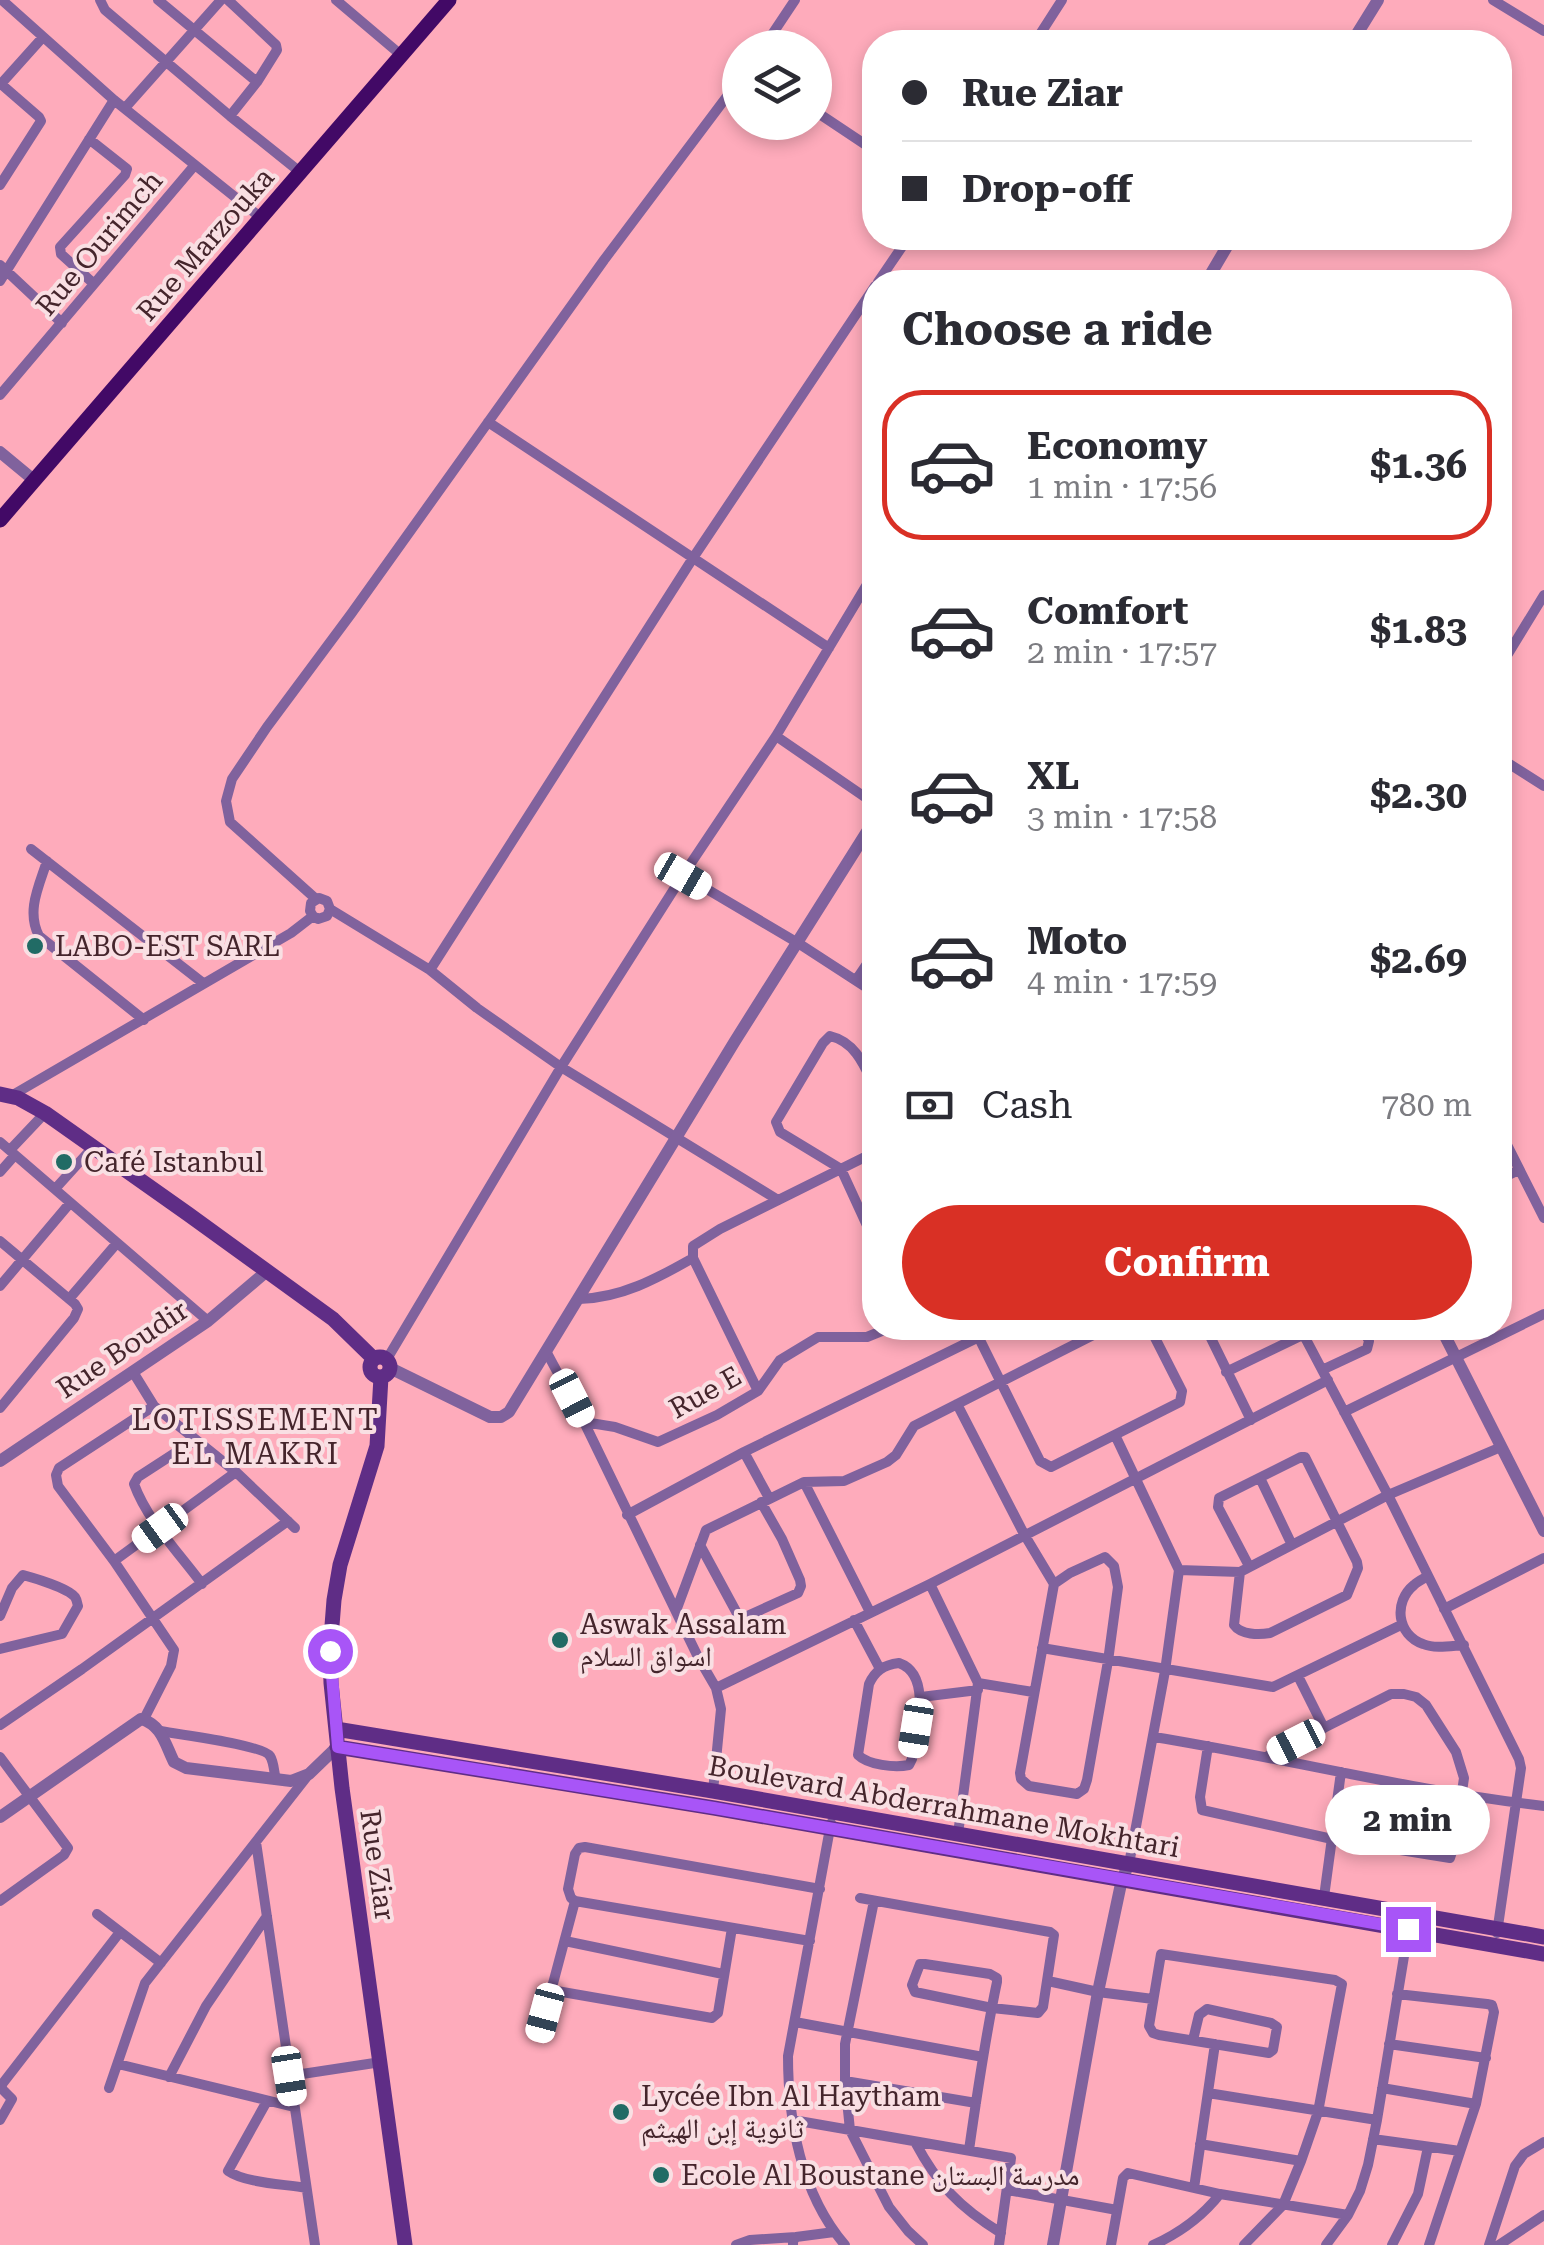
<!DOCTYPE html>
<html lang="en">
<head>
<meta charset="utf-8">
<style>
  :root { --surface:#fff; --page:#f7f7f7; --text:#2b2b33; --muted:#7c7c81; --line:#e1e1e2; --accent:#d93025 }
  body { margin:0; font-family:"Roboto Serif","Noto Naskh Arabic",serif; background:var(--page); color:var(--text); height:100vh; display:flex; flex-direction:column; font-size:38px; white-space:nowrap }
  * { box-sizing:border-box; margin:0 }
  p { font-size:32px; color:var(--muted) }
  .icon { flex:none; width:55px; height:55px; fill:none; stroke:currentColor; stroke-width:2; stroke-linecap:round; stroke-linejoin:round }
  .map { position:relative; flex:1; overflow:hidden }
  .panel { position:absolute; left:862px; top:270px; width:650px; height:1070px; display:flex; flex-direction:column; background:var(--surface); border-radius:40px; box-shadow:0 5px 15px #0003 }
  .panel>* { flex:none }
  .guide { position:absolute; left:862px; top:30px; width:650px; height:220px; border-radius:40px; box-shadow:0 5px 15px #0003; display:grid; align-content:center; height:220px; padding:0 40px; background:var(--surface) }
  .controls { position:absolute; left:722px; top:30px; display:grid; gap:20px }
  .controls a { display:grid; place-items:center; width:110px; height:110px; border-radius:50%; background:var(--surface); box-shadow:0 5px 15px #0003; font-size:50px }
  .end { position:absolute; width:45px; height:45px; margin:-22px; border:12px solid #a855f7; background:#fff; box-shadow:0 0 0 5px #fff }
  .from { border-radius:50% }
  .bubble { position:absolute; height:70px; border-radius:35px; background:var(--surface); box-shadow:0 5px 15px #0003; font-size:32px; font-weight:700; line-height:70px; text-align:center }
  .car { position:absolute; width:30px; height:60px; margin:-30px -15px; border-radius:12px; box-shadow:0 0 8px 2px #0007; background:linear-gradient(#fff 24%,#345 0 40%,#fff 0 76%,#345 0 86%,#fff 0) }
  .guide b { display:flex; align-items:center; gap:35px; height:95px; font-size:38px }
  .guide b+b { border-top:2px solid var(--line) }
  .guide i { width:25px; height:25px; background:var(--text) }
  ul { padding:0; list-style:none }
  li { display:flex; align-items:center; gap:30px; height:150px; margin:0 20px 15px; padding:0 20px; border:5px solid transparent; border-radius:40px }
  li div { flex:1 }
  li b { display:block; font-size:38px }
  li em { font-style:normal; font-weight:700 }
  li.selected { border-color:var(--accent) }
  li>.icon { width:90px; height:90px; stroke-width:1.5 }
  h2 { padding:0 40px; font-size:45px; line-height:120px }
  .pay { display:flex; align-items:center; gap:25px; height:110px; padding:0 40px; font-size:38px }
  .pay p { margin-inline-start:auto }
  .cta { display:flex; gap:20px; margin-top:auto; padding:20px 40px }
  .cta a { flex:1; height:115px; border-radius:60px; background:var(--accent); color:#fff; font-size:40px; font-weight:700; line-height:115px; text-align:center }
  .map>svg:first-child { display:block }
  .lines { fill:none; stroke-linecap:round; stroke-linejoin:round }
  .minor { stroke:#80629d; stroke-width:10 }
  .tertiary { stroke:#80629d; stroke-width:12 }
  .secondary { stroke:#5f2d86; stroke-width:15 }
  .primary { stroke:#420966; stroke-width:15 }
  .route { stroke:#a855f7; stroke-width:12 }
  .poi-dot { fill:#216b65; stroke:#f9dfe3; stroke-width:4 }
  .labels { text-anchor:middle; stroke-width:8; stroke-linejoin:round; paint-order:stroke }
  .street-label { font-size:28px; fill:#45252c; stroke:#f9dfe3 }
  .poi-label { font-size:28px; fill:#45252c; stroke:#f9dfe3; text-anchor:start }
  .neighbourhood-label { font-size:30px; letter-spacing:2.5px; fill:#45252c; stroke:#f9dfe3 }
</style>
</head>
<body>
<div class="map">
<svg width="1544" height="2245" viewBox="0 0 1544 2245">
  <rect width="100%" height="100%" fill="#feabbb"/>
  <g class="lines">
    <path class="minor" d="M2,0L114,100L260,217
      M100,0L105,10L230,116L300,172
      M158,0L257,82
      M228,0L276,45L277,50L257,82L230,116
      M336,0L401,55
      M1493,0L1544,31
      M1035,42L1062,0
      M763,48L795,0
      M0,85L43,37
      M125,108L221,0
      M815,111L875,151
      M89,139L127,169L125,175L60,247L61,254L93,283
      M0,185L41,121L39,117L1,84
      M0,265L62,323
      M0,281L114,100
      M878,282L908,238
      M0,395L194,166
      M488,422L829,648
      M1500,667L1544,595
      M776,736L875,804
      M1500,758L1544,786
      M31,849L203,983
      M47,861C39,886 26,911 39,936L144,1020
      M683,875L798,943L875,993
      M316,899L230,822L226,801L232,779L267,727L351,614L604,260L740,79
      M330,909L430,970L477,1008L561,1067L778,1200
      M430,970L693,558L875,286
      M856,980L875,952
      M875,1088C865,1067 856,1042 830,1036L823,1043L776,1122L780,1132L841,1169L875,1243
      M11,1096L291,933L313,916L318,919L327,916L330,909L327,901L319,898L311,903L310,911L313,916
      M1500,1131L1544,1218
      M0,1142L208,1321
      M10,1150L45,1113
      M0,1172L15,1155
      M1500,1179L1519,1170
      M55,1189L93,1147
      M0,1241L75,1304L78,1309L74,1318L0,1408
      M0,1286L70,1203
      M69,1299L117,1243
      M579,1299C621,1298 656,1279 693,1258
      M974,1328L1040,1461L1051,1467L1180,1402L1182,1391L1150,1328
      M1206,1328L1251,1420
      M1300,1328L1388,1495L1519,1759L1521,1768L1497,1933
      M546,1351L584,1422L698,1657L716,1688L721,1709L713,1791
      M387,1359L561,1067L683,875L776,736L875,571
      M1322,1370L1367,1349L1369,1341L1362,1328
      M133,1372L154,1406L236,1472L295,1528
      M1226,1372L1317,1328
      M758,1391L693,1258V1246L720,1229L875,1152
      M957,1404L1024,1534L1054,1584L1020,1773L1021,1779L1029,1786L1077,1794L1084,1789L1087,1780L1108,1661L1118,1587L1114,1566L1105,1557L1070,1573L1054,1584
      M1344,1412L1544,1314
      M584,1422L615,1427L658,1442L717,1415L758,1391L780,1360L818,1337H867L889,1328
      M1115,1435L1179,1570L1165,1671L1129,1864
      M195,1440L138,1477L134,1484C147,1520 179,1553 202,1584
      M744,1452L769,1498
      M1260,1478L1292,1545
      M804,1482L870,1612
      M627,1515L744,1452L979,1337
      M700,1545L739,1617H745L798,1593L801,1586L800,1580L782,1539L761,1502
      M114,1561L236,1472
      M1179,1570L1240,1572L1388,1495L1501,1447
      M1240,1572L1234,1625C1241,1635 1259,1635 1270,1633L1347,1595L1358,1568L1357,1562L1305,1457H1301L1219,1498L1218,1507L1249,1566
      M1428,1576C1423,1579 1418,1581 1414,1585C1393,1602 1397,1635 1423,1644C1435,1649 1450,1646 1464,1645
      M930,1584L978,1683L958,1834
      M1444,1609L1544,1558
      M676,1611L706,1530L804,1482L844,1481L887,1462L896,1455L914,1426L1107,1328
      M0,1616L12,1588L23,1575C34,1578 68,1588 75,1597C77,1600 77,1603 78,1606L62,1634L0,1649
      M854,1620L880,1669
      M1042,1648L1273,1687L1401,1625
      M899,1663C933,1675 916,1732 912,1759L909,1765C895,1768 868,1765 858,1755L869,1684C875,1671 883,1665 899,1663Z
      M1298,1676L1324,1728
      M978,1683L1033,1692
      M716,1688L930,1584L1328,1380
      M921,1697L978,1690
      M144,1719L171,1666L174,1650L114,1561L58,1486L56,1475L59,1468L154,1406
      M0,1725L82,1669L288,1521
      M160,1731C177,1734 263,1745 270,1756C274,1762 274,1773 276,1780
      M1154,1737C1284,1758 1413,1791 1544,1806
      M1208,1746L1200,1797L1202,1810L1332,1839L1450,1858L1454,1846L1464,1778L1456,1752L1426,1705L1416,1697L1404,1694H1391L1268,1756
      M0,1757L68,1848L64,1855L0,1901
      M831,1823L788,2056C788,2121 801,2194 845,2245
      M256,1842L315,2245
      M1324,1897L1341,1772
      M860,1898L1050,1932L1054,1935L1043,2007L1038,2013L992,2008L915,1992L912,1985L920,1964H925L990,1974L997,1978V1982C985,2038 977,2094 969,2150
      M874,1901L845,2044V2081L850,2130L889,2207L908,2231L923,2245
      M97,1914L161,1963
      M565,1941L723,1974
      M810,1941L575,1901L571,1898L568,1889L575,1854L579,1848L585,1847L820,1889
      M1048,1981L1098,1992L1153,1999
      M551,1990L712,2018L718,2013L732,1928
      M1397,1994L1487,2004L1492,2005L1494,2012L1476,2104L1429,2245
      M795,2022L983,2057
      M539,2036L575,1901
      M1193,2040L1199,2015L1207,2009L1271,2023L1277,2027L1273,2050L1269,2053L1159,2035L1153,2033L1149,2026L1161,1954L1335,1980L1342,1984L1318,2112L1301,2161L1283,2205L1244,2245
      M1389,2044L1486,2058
      M118,2064L294,2107
      M289,2076L381,2062
      M169,2077L206,2006L267,1916
      M845,2081L976,2103
      M109,2088L145,1983L309,1774
      M1382,2088L1476,2104
      M1208,2093L1377,2120
      M267,2101L228,2171C245,2183 284,2184 306,2188
      M0,2120L12,2099L1,2088L3,2083L120,1932
      M793,2120L1011,2158L999,2245
      M1373,2139L1460,2151
      M915,2142C938,2185 959,2207 1001,2233
      M1200,2144L1301,2161
      M1194,2188L1215,2044
      M1008,2190L1117,2210
      M736,2245L750,2240L796,2237
      M793,2245V2241L796,2237L834,2232
      M1111,2245L1123,2178L1128,2173L1220,2194L1348,2215
      M1153,2245C1180,2233 1201,2218 1220,2194
      M1326,2245L1348,2215L1360,2191L1368,2165L1377,2120L1409,1926
      M1392,2245L1418,2194L1428,2147
      M1489,2245L1515,2166L1524,2154L1544,2142
      M1499,2245L1544,2215"/>
    <path class="tertiary" d="M1352,42L1378,0
      M1206,282L1232,238
      M0,452L35,481
      M1441,1328L1544,1531
      M390,1368L490,1417H501L509,1412L735,1041L875,819
      M0,1461L208,1321L267,1271
      M0,1817L141,1719C162,1725 165,1744 174,1762L186,1768L291,1781L309,1774L337,1747
      M1053,2245L1098,1992L1122,1879L1129,1864"/>
    <path class="secondary" d="M0,1094L18,1098L45,1113L188,1214L333,1319L374,1359
      M370 1367a10 10 0 1 1 20 0a10 10 0 1 1-20 0Z
      M381,1377L377,1446L340,1565L334,1600L330,1651L331,1683L342,1788L405,2245
      M336,1729L713,1791L1544,1937
      M337,1747L714,1808L1544,1954"/>
    <path class="primary" d="M0,520L449,0"/>
  </g>
  <g class="lines">
    <path class="route" d="M330,1651L338,1747L714,1808L1408,1929"/>
  </g>
  <g class="poi-dot">
    <circle cx="35" cy="946" r="10"/>
    <circle cx="64" cy="1162" r="10"/>
    <circle cx="560" cy="1640" r="10"/>
    <circle cx="621" cy="2112" r="10"/>
    <circle cx="661" cy="2175" r="10"/>
  </g>
  <g class="labels">
    <g class="street-label">
      <text transform="translate(99 243) rotate(-50)" y="10">Rue Ourimch</text>
      <text transform="translate(205 244) rotate(-49)" y="10">Rue Marzouka</text>
      <text transform="translate(122 1349) rotate(-34)" y="10">Rue Boudir</text>
      <text transform="translate(705 1392) rotate(-29)" y="10">Rue E</text>
      <text transform="translate(944 1806) rotate(10)" y="10">Boulevard Abderrahmane Mokhtari</text>
      <text transform="translate(378 1865) rotate(82)" y="10">Rue Ziar</text>
    </g>
    <g class="poi-label">
      <text x="55" y="956">LABO-EST SARL</text>
      <text x="84" y="1172">Café Istanbul</text>
      <text x="580" y="1634">Aswak Assalam<tspan x="580" dy="32">اسواق السلام</tspan></text>
      <text x="641" y="2106">Lycée Ibn Al Haytham<tspan x="641" dy="32">ثانوية إبن الهيثم</tspan></text>
      <text x="681" y="2185">Ecole Al Boustane مدرسة البستان</text>
    </g>
    <g class="neighbourhood-label">
      <text x="256" y="1430">LOTISSEMENT<tspan x="256" dy="34">EL MAKRI</tspan></text>
    </g>
  </g>
</svg>
<div class="controls">
<a><svg class="icon" aria-label="layers" viewBox="0 0 24 24"><path d="M12 4l9 5-9 5-9-5zM3 14l9 5 9-5"/></svg></a>
</div>
<i class="end from" style="left:330px;top:1651px"></i>
<i class="end" style="left:1408px;top:1929px"></i>
<div class="bubble" style="left:1325px;top:1785px;width:165px">2 min</div>
<i class="car" style="left:683px;top:876px;rotate:120deg"></i>
<i class="car" style="left:572px;top:1398px;rotate:153deg"></i>
<i class="car" style="left:160px;top:1528px;rotate:234deg"></i>
<i class="car" style="left:916px;top:1728px;rotate:189deg"></i>
<i class="car" style="left:1296px;top:1742px;rotate:243deg"></i>
<i class="car" style="left:545px;top:2013px;rotate:195deg"></i>
<i class="car" style="left:289px;top:2076px;rotate:171deg"></i>
<div class="guide">
<b><i class="from"></i>Rue Ziar</b>
<b><i></i>Drop-off</b>
</div>
<section class="panel">
<h2>Choose a ride</h2>
<ul>
<li class="selected"><svg class="icon" aria-label="car" viewBox="0 0 24 24"><path d="M5 17H2v-5l4-1 3-4h7l3 4 3 1v5h-3M9 17h6M6 11h13"/><circle cx="7" cy="17" r="2"/><circle cx="17" cy="17" r="2"/></svg><div><b>Economy</b><p>1 min · 17:56</p></div><em>$1.36</em></li>
<li><svg class="icon" aria-label="car" viewBox="0 0 24 24"><path d="M5 17H2v-5l4-1 3-4h7l3 4 3 1v5h-3M9 17h6M6 11h13"/><circle cx="7" cy="17" r="2"/><circle cx="17" cy="17" r="2"/></svg><div><b>Comfort</b><p>2 min · 17:57</p></div><em>$1.83</em></li>
<li><svg class="icon" aria-label="car" viewBox="0 0 24 24"><path d="M5 17H2v-5l4-1 3-4h7l3 4 3 1v5h-3M9 17h6M6 11h13"/><circle cx="7" cy="17" r="2"/><circle cx="17" cy="17" r="2"/></svg><div><b>XL</b><p>3 min · 17:58</p></div><em>$2.30</em></li>
<li><svg class="icon" aria-label="car" viewBox="0 0 24 24"><path d="M5 17H2v-5l4-1 3-4h7l3 4 3 1v5h-3M9 17h6M6 11h13"/><circle cx="7" cy="17" r="2"/><circle cx="17" cy="17" r="2"/></svg><div><b>Moto</b><p>4 min · 17:59</p></div><em>$2.69</em></li>
</ul>
<div class="pay"><svg class="icon" aria-label="cash" viewBox="0 0 24 24"><path d="M3 7h18v10H3z"/><circle cx="12" cy="12" r="2"/></svg>Cash<p>780 m</p></div>
<div class="cta"><a>Confirm</a></div>
</section>
</div>
</body>
</html>
